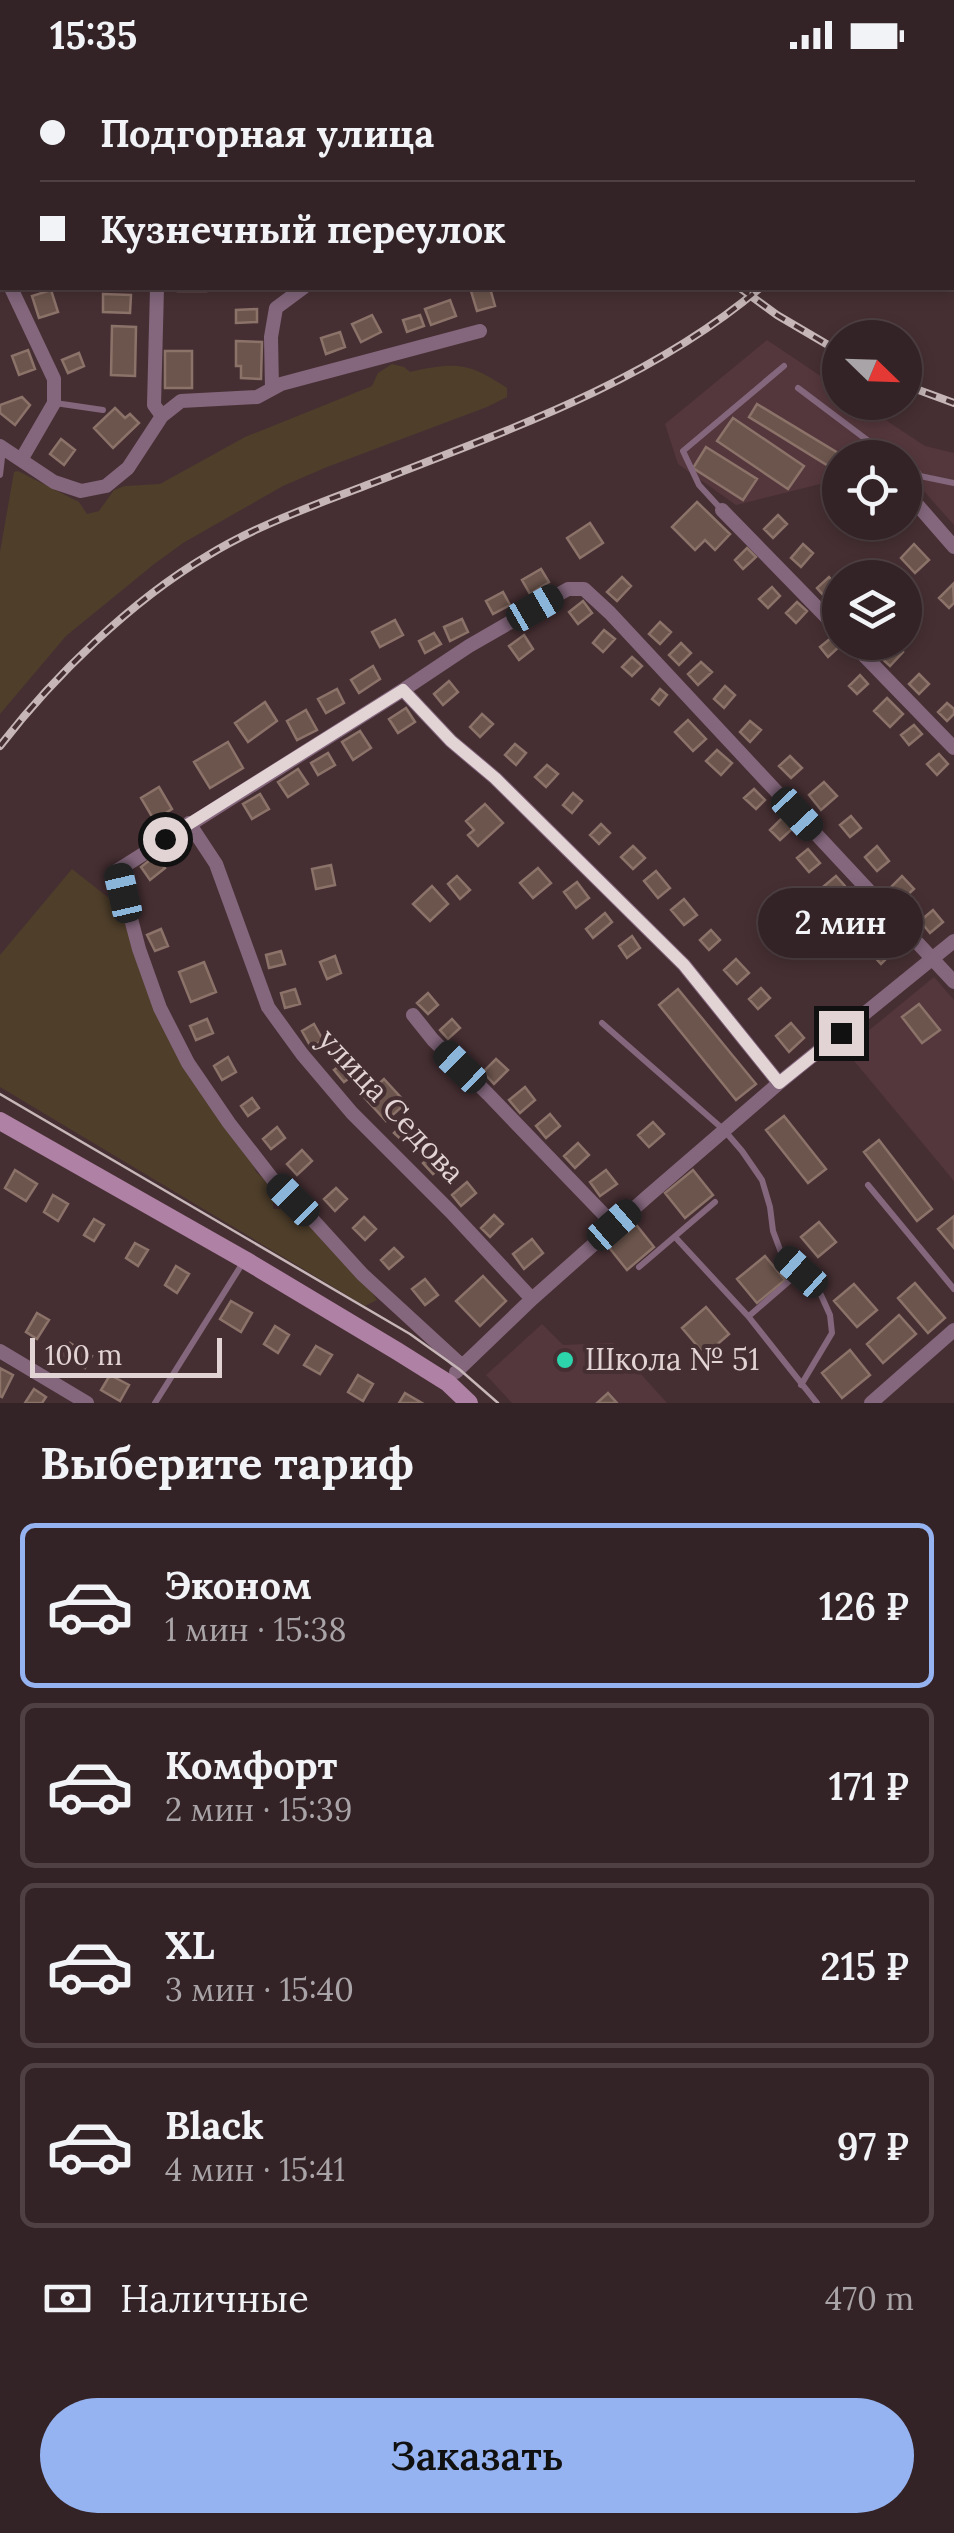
<!DOCTYPE html>
<html lang="ru">
<head>
<meta charset="utf-8">
<style>
  :root { --surface:#342326; --page:#3f2f32; --text:#f1f3f6; --muted:#a9a4a7; --line:#4e4043; --accent:#95b2f1 }
  body { margin:0; font-family:Lora,serif; background:var(--page); color:var(--text); height:100vh; display:flex; flex-direction:column; font-size:38px; white-space:nowrap }
  * { box-sizing:border-box; margin:0 }
  p { font-size:32px; color:var(--muted) }
  .icon { flex:none; width:55px; height:55px; fill:none; stroke:currentColor; stroke-width:2; stroke-linecap:round; stroke-linejoin:round }
  .map { position:relative; height:1333px; overflow:hidden }
  .details { display:flex; flex-direction:column; background:var(--surface); flex:1 }
  .details>* { flex:none }
  .guide { position:absolute; left:0px; top:0px; width:955px; height:220px; box-shadow:0 5px 15px #0003,0 0 0 2px var(--line); display:grid; align-content:center; height:220px; padding:0 40px; background:var(--surface) }
  .needle { width:65px; rotate:113deg }
  .controls { position:absolute; left:822px; top:250px; display:grid; gap:20px }
  .controls a { display:grid; place-items:center; width:100px; height:100px; border-radius:50%; background:var(--surface); box-shadow:0 5px 15px #0003,0 0 0 2px var(--line); font-size:50px }
  .scale { position:absolute; left:30px; bottom:25px; width:192px; box-sizing:border-box; padding-left:10px; border:5px solid #e2d3d5; border-top:0; font-size:28px; line-height:35px; white-space:nowrap; color:#e2d3d5; -webkit-text-stroke:8px #462f33; paint-order:stroke }
  .end { position:absolute; width:45px; height:45px; margin:-22px; border:12px solid #e2d3d5; background:#111; box-shadow:0 0 0 5px #111 }
  .from { border-radius:50% }
  .bubble { position:absolute; height:70px; border-radius:35px; background:var(--surface); box-shadow:0 5px 15px #0003,0 0 0 2px var(--line); font-size:32px; font-weight:600; line-height:70px; text-align:center }
  .car { position:absolute; width:30px; height:60px; margin:-30px -15px; border-radius:12px; box-shadow:0 0 8px 2px #0007; background:linear-gradient(#222 24%,#8ab4d8 0 40%,#222 0 76%,#8ab4d8 0 86%,#222 0) }
  .guide b { display:flex; align-items:center; gap:35px; height:95px; font-size:38px }
  .guide b+b { border-top:2px solid var(--line) }
  .guide i { width:25px; height:25px; background:var(--text) }
  ul { padding:0; list-style:none }
  li { display:flex; align-items:center; gap:30px; height:165px; margin:0 20px 15px; padding:0 20px; border:5px solid var(--line); border-radius:15px }
  li div { flex:1 }
  li b { display:block; font-size:38px }
  li em { font-style:normal; font-weight:600 }
  li.on { border-color:var(--accent) }
  li>.icon { width:90px; height:90px; stroke-width:1.5 }
  h2 { padding:0 40px; font-size:45px; line-height:120px }
  .pay { display:flex; align-items:center; gap:25px; height:110px; padding:0 40px; font-size:38px }
  .pay p { margin-inline-start:auto }
  .action { display:flex; gap:20px; margin-top:auto; padding:20px 40px }
  .action a { flex:1; height:115px; border-radius:60px; background:var(--accent); color:#111; font-size:40px; font-weight:600; line-height:115px; text-align:center }
  .status { display:flex; justify-content:space-between; align-items:center; height:70px; padding:0 50px; background:var(--surface); direction:ltr }
  .status svg { height:28px; fill:currentColor }
  .map>svg:first-child { display:block }
  .built { fill:#54373c }
  .green { fill:#4e3e2a }
  .building { fill:#6c554c; stroke:#8c736a; stroke-width:2.5 }
  .lines { fill:none; stroke-linecap:round; stroke-linejoin:round }
  .service { stroke:#84677d; stroke-width:6 }
  .minor { stroke:#84677d; stroke-width:14 }
  .secondary { stroke:#af81a5; stroke-width:18 }
  .tram { stroke:#c6b6b8; stroke-width:2.5 }
  .rail-casing { stroke:#c6b6b8; stroke-width:8 }
  .rail { stroke:#462f33; stroke-width:4; stroke-dasharray:11; stroke-linecap:butt }
  .route { stroke:#e2d3d5; stroke-width:12 }
  .poi-dot { fill:#2cd5ab; stroke:#462f33; stroke-width:4 }
  .labels { text-anchor:middle; stroke-width:8; stroke-linejoin:round; paint-order:stroke }
  .street-label { font-size:30px; fill:#e2d3d5; stroke:#462f33 }
  .poi-label { font-size:30px; fill:#e2d3d5; stroke:#462f33; text-anchor:start }
</style>
</head>
<body>
<div class="status"><b>15:35</b><svg viewBox="0 0 49 12"><path d="M0 12V9h3v3zM5 12V6h3v6zM10 12V3h3v9zM15 12V0h3v12zM26 1h20v11H26zM47 4h2v5h-2z"/></svg></div>
<div class="map">
<svg width="954" height="1333" viewBox="0 0 954 1333">
  <rect width="100%" height="100%" fill="#462f33"/>
  <path class="built" d="M767,270L840,319V332L860,333L925,376L954,383V455L905,400V388H840V409L736,435L678,394L665,354Z
    M934,907L954,930V1111L845,980Z
    M542,1254L563,1275L613,1273L667,1333H512L486,1305Z"/>
  <path class="green" d="M392,294L404,297L410,302C455,292 468,292 507,318V327L487,337L327,397L283,416L183,473L153,495L66,566L0,644V482L14,402L18,401L79,432L87,444L99,441L114,420L125,416L160,414L245,367L372,316L378,303Z
    M72,799L119,836L154,938L250,1086L256,1102L273,1117V1139H296L363,1208L377,1230L365,1236L0,1017V885Z"/>
  <path class="building" d="M178,218H206V221H178Z
    M482,218H490L495,236L477,241L471,221Z
    M51,220L58,242L39,248L32,226Z
    M103,224L131,225L130,243L103,242Z
    M450,230L456,246L431,255L425,239Z
    M257,239V252L236,253V240Z
    M372,245L381,262L361,272L352,254Z
    M420,245L424,256L407,262L403,250Z
    M112,256L136,257L135,306L111,305Z
    M340,262L345,277L326,284L321,268Z
    M236,271L262,272L261,309L241,308V296H236Z
    M28,280L35,299L19,305L12,286Z
    M165,281H192V318H165Z
    M79,283L84,296L68,303L62,290Z
    M22,327L30,335L15,355L0,343V335Z
    M757,334L838,383L830,397L749,347Z
    M115,338L125,348L130,344L139,353L113,378L94,358Z
    M733,348L804,396L788,419L717,371Z
    M61,369L75,380L64,395L50,384Z
    M706,377L757,409L743,430L693,398Z
    M697,432L730,464L715,480L705,470L695,480L672,457Z
    M778,445L787,454L773,468L764,459Z
    M590,453L603,473L580,488L567,468Z
    M803,474L813,483L801,497L791,488Z
    M914,474L929,490L915,503L901,488Z
    M747,478L756,487L743,499L735,490Z
    M541,499L549,512L530,524L522,510Z
    M622,507L631,516L617,531L607,522Z
    M829,507L836,515L824,526L817,518Z
    M953,514L954,533L949,538L939,528Z
    M772,517L780,526L768,538L759,529Z
    M503,522L510,535L493,544L486,531Z
    M583,531L592,543L578,554L569,542Z
    M797,532L807,541L796,553L786,543Z
    M462,549L468,562L450,571L444,557Z
    M395,550L403,565L380,577L372,562Z
    M660,552L671,562L660,574L649,564Z
    M604,560L615,569L603,582L593,573Z
    M434,563L441,574L425,583L419,571Z
    M524,565L533,579L519,590L509,576Z
    M831,568L839,577L828,587L820,577Z
    M890,572H893L903,582L890,596L878,585Z
    M681,573L691,583L679,595L669,585Z
    M632,587L642,596L632,606L622,597Z
    M701,592L712,602L698,615L688,604Z
    M373,596L380,609L359,623L351,610Z
    M919,604L929,614L919,624L909,614Z
    M860,605L868,614L857,624L849,616Z
    M449,611L458,622L443,635L434,624Z
    M725,616L735,625L724,638L714,629Z
    M337,619L344,633L326,643L318,629Z
    M660,619L667,625L659,635L652,629Z
    M887,628L903,644L890,657L874,641Z
    M265,632L277,651L248,672L235,653Z
    M947,633L954,639V644L947,651L938,642Z
    M406,638L415,652L398,663L389,649Z
    M306,640L317,660L297,670L287,651Z
    M482,644L493,654L480,667L470,657Z
    M688,650L706,669L693,681L675,662Z
    M750,651L761,660L750,672L740,662Z
    M914,655L922,664L909,675L901,665Z
    M360,661L371,678L353,690L342,672Z
    M228,672L243,698L210,718L194,692Z
    M515,674L526,683L516,695L505,685Z
    M717,680L732,693L721,705L706,691Z
    M328,683L335,695L318,705L311,693Z
    M939,684L948,694L937,705L927,694Z
    M790,686L802,698L791,708L779,696Z
    M547,695L558,704L546,717L535,707Z
    M298,699L308,714L288,727L278,712Z
    M824,712L837,726L821,740L809,725Z
    M159,717L172,739L154,750L141,728Z
    M754,719L765,730L756,739L744,728Z
    M573,723L582,731L572,743L563,735Z
    M260,724L269,739L252,749L243,734Z
    M485,734L503,753L478,776L468,765L474,760L466,751Z
    M851,746L861,758L850,767L840,755Z
    M782,748L792,759L780,770L770,760Z
    M601,754L610,763L599,774L590,765Z
    M633,776L645,788L633,799L621,787Z
    M877,776L889,791L877,801L865,787Z
    M808,779L820,793L809,802L797,788Z
    M155,786L165,798L150,810L141,797Z
    M331,795L335,815L316,819L312,799Z
    M538,798L551,813L533,828L520,813Z
    M656,801L670,818L658,828L644,811Z
    M457,806L470,820L460,829L448,814Z
    M836,806L853,825L840,837L823,817Z
    M902,806L914,819L902,830L891,817Z
    M577,812L589,828L576,838L564,822Z
    M432,816L448,834L430,851L413,834Z
    M684,829L697,845L684,855L671,840Z
    M866,840L878,854L864,866L852,851Z
    M933,840L943,852L930,863L920,851Z
    M605,843L612,852L593,868L586,859Z
    M161,859L168,876L155,881L147,865Z
    M711,860L720,870L709,880L700,870Z
    M632,866L640,878L627,888L619,876Z
    M883,868L895,880L881,894L869,881Z
    M281,881L285,894L269,898L266,885Z
    M335,886L341,903L327,909L320,892Z
    M736,889L749,903L737,914L724,900Z
    M204,892L216,922L191,932L179,902Z
    M761,918L770,928L758,939L749,929Z
    M295,919L300,934L285,938L281,923Z
    M678,919L756,1014L736,1030L659,935Z
    M428,923L438,935L428,944L417,933Z
    M919,934L940,960L922,973L902,947Z
    M207,949L213,963L196,970L190,956Z
    M452,949L460,958L448,969L440,960Z
    M791,953L804,968L789,982L776,966Z
    M314,954L323,970L311,977L302,961Z
    M228,987L236,1002L222,1010L214,996Z
    M496,989L508,1000L494,1014L483,1002Z
    M346,991L356,1003L344,1012L334,1000Z
    M384,1009L406,1033L386,1051L364,1027Z
    M525,1017L535,1030L520,1043L509,1030Z
    M252,1028L259,1038L248,1046L241,1036Z
    M550,1044L560,1056L546,1068L536,1056Z
    M784,1046L826,1099L808,1113L766,1060Z
    M653,1052L664,1064L649,1077L638,1065Z
    M403,1054L414,1064L405,1073L394,1063Z
    M277,1057L285,1068L271,1079L263,1069Z
    M879,1070L932,1139L917,1151L864,1082Z
    M578,1073L589,1085L575,1098L564,1086Z
    M302,1080L312,1091L297,1105L287,1094Z
    M436,1082L445,1094L433,1104L423,1093Z
    M15,1100L37,1114L26,1131L5,1118Z
    M606,1100L617,1114L600,1126L590,1112Z
    M693,1100L713,1125L685,1148L665,1123Z
    M467,1112L476,1123L461,1136L452,1125Z
    M336,1118L347,1129L335,1141L324,1129Z
    M53,1125L68,1134L58,1151L44,1142Z
    M494,1145L503,1154L490,1167L481,1158Z
    M954,1146V1178L938,1159Z
    M364,1147L376,1159L365,1170L353,1158Z
    M94,1149L104,1155L94,1171L84,1165Z
    M634,1152L654,1177L627,1200L607,1175Z
    M819,1152L836,1172L818,1187L801,1167Z
    M532,1169L543,1183L524,1199L513,1184Z
    M135,1173L148,1180L138,1196L126,1188Z
    M394,1178L403,1187L389,1199L381,1190Z
    M765,1186L785,1210L757,1233L737,1209Z
    M176,1196L189,1204L177,1223L165,1215Z
    M483,1206L506,1231L480,1256L456,1231Z
    M425,1209L438,1225L425,1235L412,1219Z
    M915,1213L945,1248L928,1263L898,1228Z
    M854,1214L877,1240L857,1257L834,1231Z
    M231,1231L252,1243L241,1262L220,1249Z
    M706,1237L729,1264L705,1285L682,1258Z
    M37,1243L49,1250L37,1269L26,1262Z
    M899,1245L916,1264L883,1293L867,1274Z
    M275,1256L289,1265L278,1283L264,1274Z
    M70,1273L92,1286L85,1298L62,1285Z
    M316,1276L332,1285L320,1304L304,1295Z
    M850,1280L870,1305L842,1328L822,1303Z
    M0,1298L13,1305L2,1327L0,1326Z
    M110,1305L129,1315L120,1331L101,1320Z
    M358,1305L373,1314L363,1331L348,1322Z
    M34,1319L46,1327L42,1333H25Z
    M405,1323L422,1333H399Z
    M608,1323L617,1333H597Z"/>
  <g class="lines">
    <path class="service" d="M544,0L547,2
      M798,318L891,388
      M55,333L103,340
      M905,398L915,405L954,413
      M0,405L3,379
      M721,439L699,415L683,381L784,296
      M602,953L724,1060L742,1081L762,1110L770,1137L773,1161L782,1185L801,1201L821,1225L830,1245L832,1263L801,1315
      M868,1115L954,1219
      M676,1168L748,1246L817,1333
      M639,1197L715,1132
      M749,1246L801,1201
      M155,1333L244,1191"/>
    <path class="minor" d="M792,0L793,2
      M0,50H2
      M0,194L2,200
      M11,218L54,309V333L21,390
      M157,218L154,335L162,346
      M272,319L271,267L276,238L303,218
      M0,376L54,412L81,421L106,416L128,398L162,346L181,331L257,327L281,314L480,261
      M915,405L914,431L954,477
      M722,440L840,561
      M851,572L954,678
      M403,620L451,671L495,708L684,895L779,1013
      M189,753L216,794L268,937L302,984L352,1043L451,1142L532,1229
      M413,945L433,970L488,1024L614,1155
      M0,1281L87,1333
      M461,1295L362,1204L312,1149L274,1111L229,1053L188,993L160,938L139,879L118,800L403,620L469,576L568,519H584L610,543L954,912
      M456,1302L532,1229L647,1127L779,1013L954,871
      M871,1333L954,1260"/>
    <path class="secondary" d="M0,1051L245,1190L397,1281L448,1313L469,1333"/>
    <path class="tram" d="M0,1024L410,1264L459,1299L498,1333"/>
    <g class="rail-casing">
      <path id="rail" d="M490,0L494,2
        M939,2L940,0
        M740,218L777,245L840,282
        M905,315L954,333
        M0,676C54,606 131,531 207,486C257,455 313,436 367,415C503,362 648,313 760,218"/>
    </g>
    <use href="#rail" class="rail"/>
  </g>
  <g class="lines">
    <path class="route" d="M165,769L403,620L451,671L495,708L684,895L779,1013L841,963"/>
  </g>
  <circle class="poi-dot" cx="565" cy="1290" r="10"/>
  <g class="labels">
    <g class="street-label">
      <text transform="translate(391 1036) rotate(47)" y="10">улица Седова</text>
    </g>
    <g class="poi-label">
      <text x="585" y="1300">Школа № 51</text>
    </g>
  </g>
</svg>
<div class="controls">
<a><svg class="needle" viewBox="-14 -14 28 28"><path d="M0-13l5 13h-10z" fill="#e53935"/><path d="M0 13l5-13h-10z" fill="#a9a4a7"/></svg></a>
<a><svg class="icon" aria-label="locate" viewBox="0 0 24 24"><circle cx="12" cy="12" r="6"/><path d="M12 2v4M12 18v4M2 12h4M18 12h4"/></svg></a>
<a><svg class="icon" aria-label="layers" viewBox="0 0 24 24"><path d="M12 4l9 5-9 5-9-5zM3 14l9 5 9-5"/></svg></a>
</div>
<div class="scale">100 m</div>
<i class="end from" style="left:165px;top:769px"></i>
<i class="end" style="left:841px;top:963px"></i>
<div class="bubble" style="left:758px;top:818px;width:165px">2 мин</div>
<i class="car" style="left:535px;top:538px;rotate:60deg"></i>
<i class="car" style="left:797px;top:744px;rotate:137deg"></i>
<i class="car" style="left:123px;top:823px;rotate:347deg"></i>
<i class="car" style="left:460px;top:997px;rotate:314deg"></i>
<i class="car" style="left:293px;top:1130px;rotate:315deg"></i>
<i class="car" style="left:614px;top:1155px;rotate:49deg"></i>
<i class="car" style="left:801px;top:1202px;rotate:312deg"></i>
<div class="guide">
<b><i class="from"></i>Подгорная улица</b>
<b><i></i>Кузнечный переулок</b>
</div>
</div>
<section class="details">
<h2>Выберите тариф</h2>
<ul>
<li class="on"><svg class="icon" aria-label="car" viewBox="0 0 24 24"><path d="M5 17H2v-5l4-1 3-4h7l3 4 3 1v5h-3M9 17h6M6 11h13"/><circle cx="7" cy="17" r="2"/><circle cx="17" cy="17" r="2"/></svg><div><b>Эконом</b><p>1 мин · 15:38</p></div><em>126 ₽</em></li>
<li><svg class="icon" aria-label="car" viewBox="0 0 24 24"><path d="M5 17H2v-5l4-1 3-4h7l3 4 3 1v5h-3M9 17h6M6 11h13"/><circle cx="7" cy="17" r="2"/><circle cx="17" cy="17" r="2"/></svg><div><b>Комфорт</b><p>2 мин · 15:39</p></div><em>171 ₽</em></li>
<li><svg class="icon" aria-label="car" viewBox="0 0 24 24"><path d="M5 17H2v-5l4-1 3-4h7l3 4 3 1v5h-3M9 17h6M6 11h13"/><circle cx="7" cy="17" r="2"/><circle cx="17" cy="17" r="2"/></svg><div><b>XL</b><p>3 мин · 15:40</p></div><em>215 ₽</em></li>
<li><svg class="icon" aria-label="car" viewBox="0 0 24 24"><path d="M5 17H2v-5l4-1 3-4h7l3 4 3 1v5h-3M9 17h6M6 11h13"/><circle cx="7" cy="17" r="2"/><circle cx="17" cy="17" r="2"/></svg><div><b>Black</b><p>4 мин · 15:41</p></div><em>97 ₽</em></li>
</ul>
<div class="pay"><svg class="icon" aria-label="cash" viewBox="0 0 24 24"><path d="M3 7h18v10H3z"/><circle cx="12" cy="12" r="2"/></svg>Наличные<p>470 m</p></div>
<div class="action"><a>Заказать</a></div>
</section>
</body>
</html>
